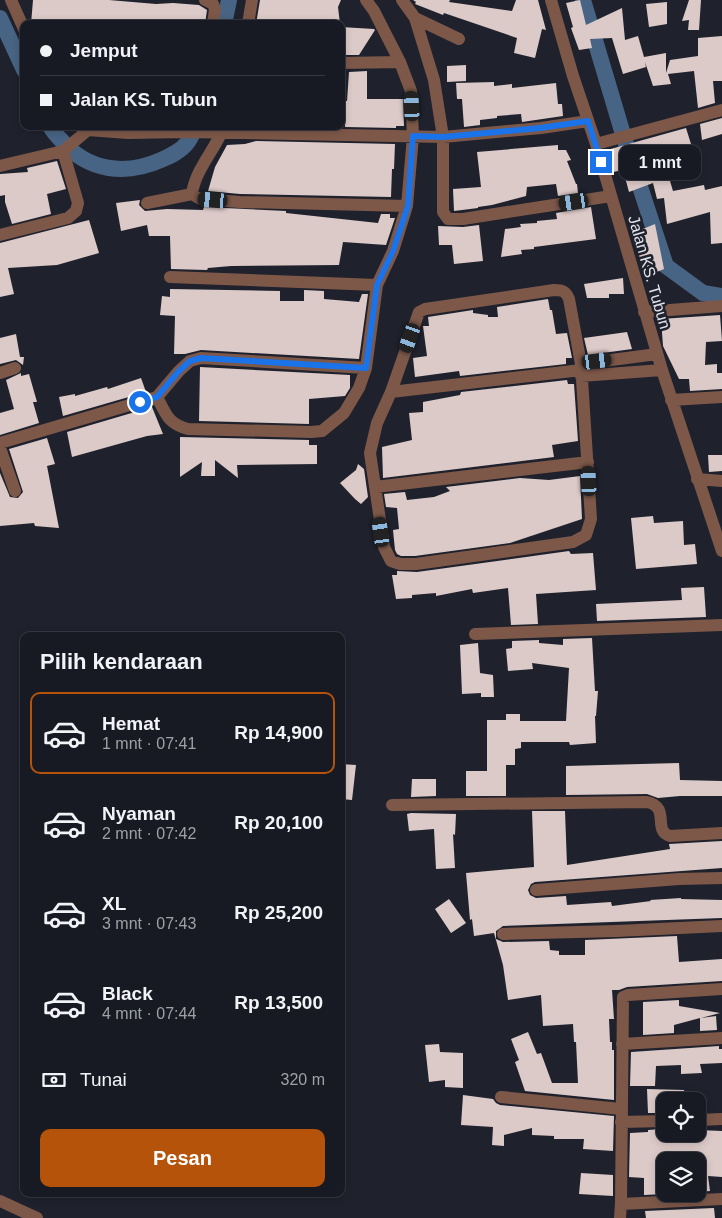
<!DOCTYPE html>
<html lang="id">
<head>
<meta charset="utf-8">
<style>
  :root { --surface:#171a22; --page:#20232a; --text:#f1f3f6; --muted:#9ea1a5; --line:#363840; --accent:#b45309 }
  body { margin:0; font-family:Arial,sans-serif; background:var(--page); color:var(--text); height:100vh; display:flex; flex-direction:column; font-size:19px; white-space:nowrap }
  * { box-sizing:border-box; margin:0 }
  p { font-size:16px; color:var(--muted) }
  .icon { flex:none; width:28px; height:28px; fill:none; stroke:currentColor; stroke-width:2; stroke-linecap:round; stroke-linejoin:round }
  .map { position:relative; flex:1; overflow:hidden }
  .details { position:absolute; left:20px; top:632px; width:325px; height:565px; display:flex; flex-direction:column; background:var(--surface); border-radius:10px; box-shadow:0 2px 8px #0003,0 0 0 1px var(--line) }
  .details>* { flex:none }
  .top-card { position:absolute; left:20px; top:20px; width:325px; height:110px; border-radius:10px; box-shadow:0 2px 8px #0003,0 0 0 1px var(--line); display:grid; align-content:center; height:110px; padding:0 20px; background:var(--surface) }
  .fabs { position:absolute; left:656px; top:1092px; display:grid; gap:10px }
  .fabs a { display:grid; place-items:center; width:50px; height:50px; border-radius:10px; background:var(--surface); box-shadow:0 2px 8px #0003,0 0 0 1px var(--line); font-size:25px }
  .end { position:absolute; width:22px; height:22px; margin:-11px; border:6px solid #1a73e8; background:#fff; box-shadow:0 0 0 2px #fff }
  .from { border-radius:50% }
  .bubble { position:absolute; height:35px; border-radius:10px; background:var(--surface); box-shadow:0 2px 8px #0003,0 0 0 1px var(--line); font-size:16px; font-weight:600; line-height:35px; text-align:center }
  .car { position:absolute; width:15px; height:30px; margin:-15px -8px; border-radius:6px; box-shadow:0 0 4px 1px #0007; background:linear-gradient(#222 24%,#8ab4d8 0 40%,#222 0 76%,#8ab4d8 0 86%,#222 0) }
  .top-card b { display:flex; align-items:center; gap:18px; height:48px; font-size:19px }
  .top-card b+b { border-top:1px solid var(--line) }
  .top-card i { width:12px; height:12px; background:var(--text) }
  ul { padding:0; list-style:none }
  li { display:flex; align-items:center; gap:15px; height:82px; margin:0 10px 8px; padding:0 10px; border:2px solid transparent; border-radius:10px }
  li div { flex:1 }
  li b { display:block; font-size:19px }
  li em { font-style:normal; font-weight:600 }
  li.current { border-color:var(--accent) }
  li>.icon { width:45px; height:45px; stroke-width:1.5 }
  h2 { padding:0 20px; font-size:22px; line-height:60px }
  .pay { display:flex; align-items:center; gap:12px; height:55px; padding:0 20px; font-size:19px }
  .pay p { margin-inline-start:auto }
  .action { display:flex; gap:10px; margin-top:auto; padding:10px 20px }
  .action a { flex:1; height:58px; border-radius:10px; background:var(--accent); color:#fff; font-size:20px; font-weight:600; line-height:58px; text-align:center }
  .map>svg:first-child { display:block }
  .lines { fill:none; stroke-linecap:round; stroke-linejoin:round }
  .canal { stroke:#486484; stroke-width:16 }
  .building { fill:#dccac8 }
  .minor { stroke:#7d5849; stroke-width:12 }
  .route { stroke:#1a73e8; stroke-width:6 }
  .labels { text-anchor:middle; stroke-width:5; stroke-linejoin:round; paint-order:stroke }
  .street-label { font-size:16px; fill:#e1e4ec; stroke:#1f222d }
</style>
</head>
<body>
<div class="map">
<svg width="722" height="1218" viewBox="0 0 722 1218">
  <rect width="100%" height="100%" fill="#1f222d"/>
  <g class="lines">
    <path class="canal" d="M583,0L625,141L666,266L703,293L722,296
      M0,18L24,70
      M224,24L229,0
      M50,126C53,132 58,137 62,141C88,171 125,176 161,160C170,156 181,151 187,143C191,138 193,132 197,126"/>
  </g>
  <path class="building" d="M33,0H109L156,4L173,3L199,5L207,10L205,24H31Z
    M260,0H341L338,7L340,24H256Z
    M413,0H450L449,2L512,11L516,0H538L546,30L542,29L535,58L514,53L517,38L444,13L443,15L415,4L416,2Z
    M580,0L586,25L622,8L625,40L638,36L644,57L666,53V73L670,60L698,56V38L722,36V81H713L715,103L698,108L694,71L668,74L671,84L653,86L645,62L646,67L623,74L612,38L590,39L592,48L579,50L571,28L573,27L566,3Z
    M689,0H701L699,30H688L689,20L682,21Z
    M667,2V24L649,27L646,4Z
    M341,27L374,29L375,30L359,55H341Z
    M466,65V81L447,82V66Z
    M367,71V99H403L404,126H396V128L345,127L346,101H347L349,72Z
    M494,82V86L512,84V88L556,83L558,104H562L563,116L522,122L521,114L497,116V118L480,120V125L464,127L462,99H457L456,83Z
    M722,118V134L702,140L700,124Z
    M686,128L691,144L668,151V153L662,154L673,191L704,185L705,190L722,186V243L711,244L710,212L667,224L664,198L657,199L653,183L629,192L623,170L613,172L607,150Z
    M256,141L395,144L394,169H392L391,197L240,194L208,191L215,167L227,145L245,144Z
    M558,145V150H566L571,160L567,161L576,184H577L578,193L558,196L556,184L527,187L526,196L492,205L478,207V208L454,211L453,189L481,187L477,152Z
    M57,161L66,189L47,194L51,214L12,224L5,202V195L0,196V174L28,172L27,168Z
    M140,200L139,205L145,211L167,209L203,210L204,207L286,211V213L378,223L381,214H390V218H395L386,245L343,242L339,265L231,266L208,268L207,270L171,269L170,236H149L147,225L121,231L116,203Z
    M591,207L596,239L534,247V249L521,250L522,254L501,257L505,229L521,227L520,224L537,223V221L557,219L556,213Z
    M89,220L99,253L57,265L8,268L14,294L0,297V243Z
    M655,224L664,269L645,277L633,233Z
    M479,225L483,261L454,264L452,245H439L438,226L463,227Z
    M623,278L624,294H609V298H587L584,284Z
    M170,289L280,291V301H304V290L324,291V299L359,302L362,294H368L359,359L201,350L185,354H174L175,316L160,315L162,296L170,297Z
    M548,299L550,310H552L556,334L567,333L572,358H566V364L460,376L459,371L415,377L413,358L427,356L423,326H429L428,317L473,310V313L488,315V317H498L497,307Z
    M720,315L722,341L706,342L705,365L717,364V373H722V389L690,391L689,379H679L663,346L661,319Z
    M627,332L632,349L588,355L584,338Z
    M16,334L20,357H24L23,365L16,360L0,364V338Z
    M200,367L350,375V388L345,396L309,399V424L199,421Z
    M21,373V376L29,374L37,402H33L39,423L0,435V413L14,409L6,380Z
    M141,378L146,392L63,416L59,397L75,394V396L107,387L108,389Z
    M567,380L568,384H574L578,441L552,445L554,457L383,478L382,447L412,440L409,413L423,412V402L460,395L461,392Z
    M152,407L163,434L147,436L72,457L67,432Z
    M180,437L309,440V445H317V464L237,465L238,478L215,460V476H201L202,462L180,477Z
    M47,438L55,464L47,466L59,528L35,526L34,523L0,526V473L10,497L18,498L23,492L9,449Z
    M708,455H722V471L709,472Z
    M358,464L364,469L368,497L361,504L355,499L340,483L356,470Z
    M580,476L582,519L510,543L415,556H401L397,554L395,550L393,530L399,529L397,508L386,507L384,494L405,492L407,500L434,497L450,491L446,487L520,478L549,480Z
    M653,516L654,523L683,521L684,545L695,544L697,564L636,569L631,518Z
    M569,551L571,554L593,553L596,590L536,594L538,624L511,625L508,588L473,593L472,589L436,596V593L412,595V598L396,599L392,575H397V571L417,572Z
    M704,587L706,617L597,621L596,604L682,600L681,588Z
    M592,638L595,691H598L596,716H595L596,743L570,745L569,742H521V748L515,749V765H506V796H466V771H487V720H506V714H520V721H566L569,668L532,663L533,669L508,671L506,649L512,648V641L539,640V643L563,645V639Z
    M478,643L480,673L493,675L494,697H481V693L462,694L460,645Z
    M679,763L680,780L722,781V796H680L658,798L647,794L566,795V766Z
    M341,764L356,765L352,800L341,799Z
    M412,779H436V796L411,797Z
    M532,811H565L567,865L670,849L669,844L722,841V868L535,882L531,884L528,890L530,895L536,898L566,896L567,905L611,902L612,906L651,901L650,900L681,898V899L722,900V918L503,926L496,931V939L503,942L549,941L550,950L559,951V955H585V940L677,936L679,962L722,959V981L627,987L619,990H612L614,1019H609L610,1042H612V1050H614V1100L525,1091L515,1062L519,1060L511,1039L528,1032L537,1054L541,1053L552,1083H578L576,1042H574L573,1024L543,1026L541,995L508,1000L503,965L494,933L474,936L472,919L470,920L466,873L534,867Z
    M411,813L456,814L455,835L453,834L455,868L436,869L434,829L409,831L407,814Z
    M449,899L466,923L451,933L435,909Z
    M679,1000V1006L720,1013L701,1018L716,1016L717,1030L700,1031V1018L674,1025V1033L643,1035V1002Z
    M439,1044L440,1052L463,1053V1088L445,1087V1080L429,1082L425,1045Z
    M719,1046V1049H722V1063L700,1064L702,1073L681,1074V1065L656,1066L655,1086H630L631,1052Z
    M647,1089L684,1090L685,1101H665V1107H658L659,1113H648Z
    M463,1095L493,1099L496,1103L500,1105L614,1116L613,1151L583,1149L584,1139H554V1136L532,1135V1128L504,1135V1146L492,1145L493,1127L461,1125Z
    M661,1129L662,1134H698V1130L722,1131V1177L708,1176L710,1191L698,1192V1161H665V1194L644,1195V1178L629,1177L630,1133L648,1132V1130Z
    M581,1173L613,1175V1196L579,1194Z
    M714,1208L715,1218H646L645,1211Z"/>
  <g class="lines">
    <path class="minor" d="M11,0L24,29
      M205,0L213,4L215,9L213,24
      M402,0L415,18L459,39
      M551,0L573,76L596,144L662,370L722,551
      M415,18L434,80L443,137V212L448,219H463L611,196
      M248,24L252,0
      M341,63L400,62
      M596,144L722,110
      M0,166L63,151L88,130L128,133L186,132L443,137L541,128L588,121
      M192,194C195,170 215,150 224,127
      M147,203L192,194L200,199L240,202L407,206
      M0,235L68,218L76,211L78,203L63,151
      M170,277L377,285
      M554,290C562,290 566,291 569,299L581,364L591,519L586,535L573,542L416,564H400L391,561L384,547L370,453L377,423L391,392L419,312L425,309Z
      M644,312L722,306
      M581,364L657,354
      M0,373L15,368
      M581,376L662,370
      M391,392L581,370
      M157,397C166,414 168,424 188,429L311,432L322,431L344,413L359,388L366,368L377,285L393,251L407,206L413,136L411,91L400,62L374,11L366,0
      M671,400L722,397
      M0,443L157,397L179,371L190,361L201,358L366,368
      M0,448L15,491
      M697,479L722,481
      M375,487L588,462
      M475,634L722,625
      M392,805L647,802C671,807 652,831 670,836L722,833
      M536,890L679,879L722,878
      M503,934L617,931L722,926
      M722,989L628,995L623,997L621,1204L722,1199
      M622,1044L722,1038
      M501,1097L621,1109
      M698,1120L722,1119
      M621,1122L665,1121
      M0,1201L37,1218
      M620,1218L621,1204"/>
  </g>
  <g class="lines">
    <path class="route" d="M140,402L157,397L179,371L190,361L201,358L366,368L377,285L393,251L408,206L413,136L443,137L540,128L588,121L601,162"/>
  </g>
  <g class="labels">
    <g class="street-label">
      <text transform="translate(650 272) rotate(74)" y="6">Jalan KS. Tubun</text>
    </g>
  </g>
</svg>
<div class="fabs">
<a><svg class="icon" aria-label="locate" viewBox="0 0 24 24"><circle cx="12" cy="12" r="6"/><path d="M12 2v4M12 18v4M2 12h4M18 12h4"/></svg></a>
<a><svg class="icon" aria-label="layers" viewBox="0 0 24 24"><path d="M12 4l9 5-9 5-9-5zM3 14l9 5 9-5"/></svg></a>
</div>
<i class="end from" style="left:140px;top:402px"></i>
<i class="end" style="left:601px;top:162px"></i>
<div class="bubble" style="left:619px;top:145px;width:82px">1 mnt</div>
<i class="car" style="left:412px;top:106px;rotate:357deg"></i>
<i class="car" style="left:213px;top:200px;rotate:275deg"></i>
<i class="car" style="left:574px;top:202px;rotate:261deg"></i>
<i class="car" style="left:410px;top:338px;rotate:200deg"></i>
<i class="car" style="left:597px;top:361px;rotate:83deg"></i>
<i class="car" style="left:589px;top:481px;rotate:357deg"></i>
<i class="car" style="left:381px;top:532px;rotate:352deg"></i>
<div class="top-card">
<b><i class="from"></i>Jemput</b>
<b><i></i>Jalan KS. Tubun</b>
</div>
<section class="details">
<h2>Pilih kendaraan</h2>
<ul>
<li class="current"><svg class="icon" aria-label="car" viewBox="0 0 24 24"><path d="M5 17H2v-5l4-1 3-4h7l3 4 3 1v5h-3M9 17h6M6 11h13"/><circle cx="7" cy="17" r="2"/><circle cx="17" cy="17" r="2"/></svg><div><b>Hemat</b><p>1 mnt · 07:41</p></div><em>Rp 14,900</em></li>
<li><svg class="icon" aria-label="car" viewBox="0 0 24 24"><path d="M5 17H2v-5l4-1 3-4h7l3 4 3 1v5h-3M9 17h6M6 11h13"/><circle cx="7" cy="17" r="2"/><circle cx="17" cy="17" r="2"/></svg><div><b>Nyaman</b><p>2 mnt · 07:42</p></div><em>Rp 20,100</em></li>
<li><svg class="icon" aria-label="car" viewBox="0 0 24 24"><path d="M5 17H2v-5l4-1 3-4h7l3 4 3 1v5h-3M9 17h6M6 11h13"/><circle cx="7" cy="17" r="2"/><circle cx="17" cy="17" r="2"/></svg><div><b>XL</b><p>3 mnt · 07:43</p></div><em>Rp 25,200</em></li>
<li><svg class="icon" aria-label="car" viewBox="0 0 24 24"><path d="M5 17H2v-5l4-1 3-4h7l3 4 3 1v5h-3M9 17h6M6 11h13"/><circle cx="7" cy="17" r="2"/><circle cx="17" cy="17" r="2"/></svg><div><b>Black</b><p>4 mnt · 07:44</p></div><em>Rp 13,500</em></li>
</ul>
<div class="pay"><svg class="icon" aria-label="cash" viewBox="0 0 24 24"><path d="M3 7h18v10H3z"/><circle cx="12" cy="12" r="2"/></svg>Tunai<p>320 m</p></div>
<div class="action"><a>Pesan</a></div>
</section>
</div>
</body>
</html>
